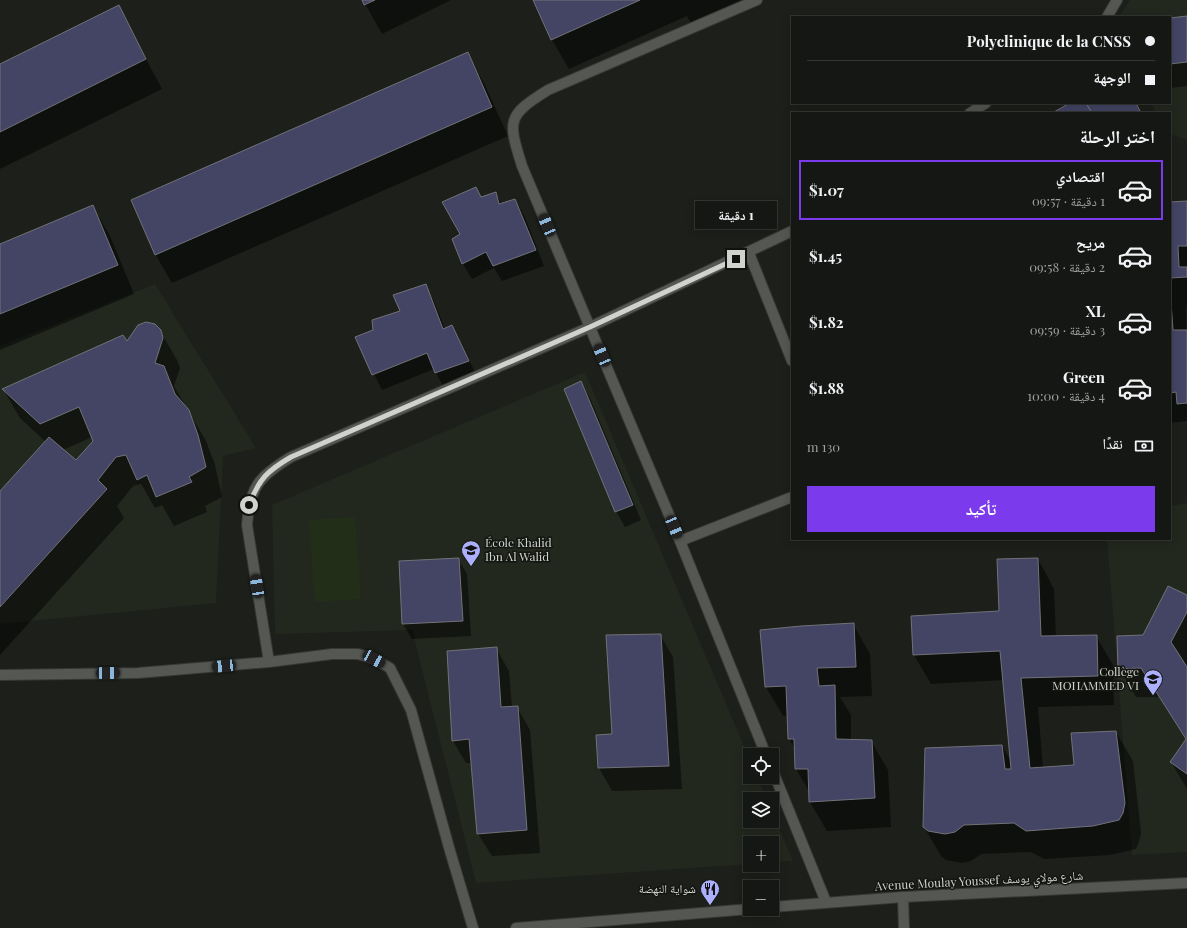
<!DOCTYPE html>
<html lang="ar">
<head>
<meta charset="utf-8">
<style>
  :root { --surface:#151714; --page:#222422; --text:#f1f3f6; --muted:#9d9fa0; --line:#343634; --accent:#7c3aed }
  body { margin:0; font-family:"Playfair Display","Noto Naskh Arabic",serif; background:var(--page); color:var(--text); direction:rtl; height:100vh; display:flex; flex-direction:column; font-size:15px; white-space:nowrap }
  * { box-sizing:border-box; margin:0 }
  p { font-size:13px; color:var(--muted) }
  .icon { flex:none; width:22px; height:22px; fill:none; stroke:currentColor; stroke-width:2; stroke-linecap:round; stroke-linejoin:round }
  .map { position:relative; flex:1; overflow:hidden; direction:ltr }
  .panel { position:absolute; left:791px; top:112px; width:380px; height:428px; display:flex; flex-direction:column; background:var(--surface); border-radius:0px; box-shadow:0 2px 10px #0003,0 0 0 1px var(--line); direction:rtl }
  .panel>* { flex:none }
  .banner { position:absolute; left:791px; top:16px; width:380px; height:88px; border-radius:0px; box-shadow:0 2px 10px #0003,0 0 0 1px var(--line); direction:rtl; display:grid; align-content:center; height:88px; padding:0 16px; background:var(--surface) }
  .tools { position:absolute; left:743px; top:748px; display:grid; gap:8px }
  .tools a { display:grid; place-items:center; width:36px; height:36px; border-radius:0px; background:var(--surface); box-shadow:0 2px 10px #0003,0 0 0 1px var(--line); font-size:20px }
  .end { position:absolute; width:18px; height:18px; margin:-9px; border:5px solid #d0d2ce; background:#111; box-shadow:0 0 0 2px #111 }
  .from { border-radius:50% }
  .bubble { position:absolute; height:28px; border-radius:0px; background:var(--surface); box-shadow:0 2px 10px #0003,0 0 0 1px var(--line); font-size:13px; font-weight:700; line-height:28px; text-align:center; direction:rtl }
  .car { position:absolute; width:12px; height:24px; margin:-12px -6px; border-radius:5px; box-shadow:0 0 3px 1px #0007; background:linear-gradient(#222 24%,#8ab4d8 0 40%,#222 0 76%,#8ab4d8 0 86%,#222 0) }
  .banner b { display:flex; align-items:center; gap:14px; height:38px; font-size:15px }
  .banner b+b { border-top:1px solid var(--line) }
  .banner i { width:10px; height:10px; background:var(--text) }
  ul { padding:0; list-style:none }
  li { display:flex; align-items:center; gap:12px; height:60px; margin:0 8px 6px; padding:0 8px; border:2px solid transparent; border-radius:0px }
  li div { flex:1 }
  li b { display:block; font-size:15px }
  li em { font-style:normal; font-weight:700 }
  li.selected { border-color:var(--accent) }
  li>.icon { width:36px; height:36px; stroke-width:1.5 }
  h2 { padding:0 16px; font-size:18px; line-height:48px }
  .pay { display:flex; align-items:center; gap:10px; height:44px; padding:0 16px; font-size:15px }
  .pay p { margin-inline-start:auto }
  .primary-button { display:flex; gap:8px; margin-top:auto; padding:8px 16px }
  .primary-button a { flex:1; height:46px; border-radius:0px; background:var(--accent); color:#fff; font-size:16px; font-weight:700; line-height:46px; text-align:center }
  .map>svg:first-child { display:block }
  .built { fill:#23281e }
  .green { fill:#232e19 }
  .shadow { fill:#0007; fill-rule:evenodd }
  .building { fill:#444565; stroke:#717278 }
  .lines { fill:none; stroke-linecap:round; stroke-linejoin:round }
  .minor-casing { stroke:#373935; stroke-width:12 }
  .minor { stroke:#555852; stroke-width:10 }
  .route { stroke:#d0d2ce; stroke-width:5 }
  .labels { text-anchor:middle; stroke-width:3; stroke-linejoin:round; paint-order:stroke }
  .poi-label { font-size:12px; fill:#d0d2ce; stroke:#131611; text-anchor:end }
  .street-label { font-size:12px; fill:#d0d2ce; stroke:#131611 }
</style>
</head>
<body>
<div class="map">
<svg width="1187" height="928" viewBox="0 0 1187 928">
  <rect width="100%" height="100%" fill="#1c1f1a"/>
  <path class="built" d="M1130,0H1187V140L1170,134V113H1156L1151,103H1170V17H1119Z
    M155,284L256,448L223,456L216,603L0,624V346Z
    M585,372L750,760V777H757L767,799H750V821H772V812L793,861L772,862V843H750V864L476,883L412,630L275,634L272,505Z
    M1187,503V852L1132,855L1107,539H1170V506Z"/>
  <path class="green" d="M355,517L361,599L315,602L309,520Z"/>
  <path class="shadow" d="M363,0H451L382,34Z
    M534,0H746L694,28L687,16L569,69L552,40Z
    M118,6L162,89L0,169V65Z
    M1187,17V86L1170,88V19Z
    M467,54L484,83L508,136L172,283L155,254Z
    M495,193L502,204L515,200L524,215L544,266L502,281L494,268L472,279L463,264L461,234L481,198Z
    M1187,202V306L1186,307L1187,421L1170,423V203Z
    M93,207L110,236L134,294L0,350V245Z
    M425,285L434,301L445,329L452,326L477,376L444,388L434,369L382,390L356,338L374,331L402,311Z
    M160,331L177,360L180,368L174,386L206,441L215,465L222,497L205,506L207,512L174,526L162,505L155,508L141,484L133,486L117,506L124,518L0,655V492L46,442L20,418L3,389ZM92,437L94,441L76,462L63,450Z
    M581,383L590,398L641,520L625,527L616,511Z
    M458,559L467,574L471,636L412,639L403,624Z
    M1038,559L1054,589L1056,637L1096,636L1113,665L1114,705L1038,707L1043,768L1075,766L1116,732L1133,761L1141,833L1139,842L1136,849L1110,855L1044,859L1031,852L981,854L971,861L962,863L946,860L941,856L924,827L1002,746L1012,763L1004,680L931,684L914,655L912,617L1000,612Z
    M1187,596V789L1171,762L1186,740L1159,697H1136L1119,668L1144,636Z
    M853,624L870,654L872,696L840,697L851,715V741H871L888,770L891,827L827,831L810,802V793L796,769V750L789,739L788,716H783L766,687L761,631Z
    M660,635L673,657L682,789L612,791L599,768L597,736L613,735Z
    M496,648L509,671L512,708L517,707L530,730L540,853L492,856L478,834L472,763H466L453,741Z"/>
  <path class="building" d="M362,0H375L364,5Z
    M533,0H640L551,40Z
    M119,5L146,59L0,132V64Z
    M1187,16V62L1170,64V18Z
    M468,52L492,107L155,255L131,200Z
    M1070,103H1086L1092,113H1052Z
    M1086,103H1136L1141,113H1092Z
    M476,187L481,197L496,192L499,204L515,199L536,250L493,266L486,252L462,264L452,239L460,234L442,202Z
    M1187,201V246H1178L1179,267H1187V277L1170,278V202Z
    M93,205L118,265L0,314V244Z
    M426,284L443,329L452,325L469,361L435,373L427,353L372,375L355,337L373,330L372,320L400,311L393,295Z
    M1170,288L1173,330H1187V403L1177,404L1176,392L1170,393Z
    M146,322L155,324L161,330L163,338L155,363L164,366L175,394L189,410L198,435L206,467L189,477L192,482L156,497L147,475L137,480L126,455L116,457L98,480L107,489L0,607V491L49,437L76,460L93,441L79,407L40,424L2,389L123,335L127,341L138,325Z
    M581,381L633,505L615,512L564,389Z
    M459,558L463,621L402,624L399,561Z
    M1038,558L1041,636L1097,635L1098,676L1021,678L1030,768L1074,765L1071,733L1116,731L1125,803L1123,813L1119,820L1093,826L1026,831L1014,823L964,825L955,832L945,834L928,831L923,827L925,748L1002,745L1005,769H1011L1000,651L913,655L911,616L999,611L997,559Z
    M1168,586L1187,595V612L1171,642L1187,667V774L1170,762L1186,739L1141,668L1118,669L1117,636L1143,635Z
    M854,623L856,667L817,668L819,686L835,685L836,739L872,740L875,798L809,802L808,769H795L794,739H788L786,686L765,687L760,630L801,626Z
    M661,634L669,766L598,768L596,735L612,734L606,635Z
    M497,647L501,707L518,706L527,830L477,834L469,739L452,741L447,651Z"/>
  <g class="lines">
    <g class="minor-casing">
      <path id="minor" d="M757,0L548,90C506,116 508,121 522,166L680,541L766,755
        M1107,17L1117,0
        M970,113L986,103
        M749,253L792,361
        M680,541L792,497
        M269,662L247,525C250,487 258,477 291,457L590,327L792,231
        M0,675L138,673L269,662L332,654H358L374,659L390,668L411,710L450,851L473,928
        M772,769L826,902
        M903,897L904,928
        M772,907L903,897L1187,883
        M516,928L750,909"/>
    </g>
    <use href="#minor" class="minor"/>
  </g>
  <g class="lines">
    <path class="route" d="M249,505C259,479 267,471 291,457L590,327L736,259"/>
  </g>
  <defs>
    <g id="school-pin" transform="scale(1)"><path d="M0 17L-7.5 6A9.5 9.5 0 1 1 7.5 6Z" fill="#acaffb" stroke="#131611"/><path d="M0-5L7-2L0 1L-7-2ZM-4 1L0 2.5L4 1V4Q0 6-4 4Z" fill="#111"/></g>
    <g id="restaurant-pin" transform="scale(1)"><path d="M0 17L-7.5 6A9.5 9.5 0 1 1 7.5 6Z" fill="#acaffb" stroke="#131611"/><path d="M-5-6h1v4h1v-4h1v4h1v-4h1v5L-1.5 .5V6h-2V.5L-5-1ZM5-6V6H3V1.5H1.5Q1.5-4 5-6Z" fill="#111"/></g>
  </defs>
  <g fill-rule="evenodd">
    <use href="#school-pin" x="471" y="550"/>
    <use href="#school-pin" x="1153" y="679"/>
    <use href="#restaurant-pin" x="710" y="889"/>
  </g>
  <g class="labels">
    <g class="poi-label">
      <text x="485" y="547" text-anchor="start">École Khalid<tspan x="485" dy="14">Ibn Al Walid</tspan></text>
      <text x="1139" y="676">Collège<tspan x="1139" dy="14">MOHAMMED VI</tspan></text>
      <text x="696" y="893">شواية النهضة</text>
    </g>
    <g class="street-label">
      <text transform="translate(979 881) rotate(-3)" y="4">Avenue Moulay Youssef شارع مولاي يوسف</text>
    </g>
  </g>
</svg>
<div class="tools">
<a><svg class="icon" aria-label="locate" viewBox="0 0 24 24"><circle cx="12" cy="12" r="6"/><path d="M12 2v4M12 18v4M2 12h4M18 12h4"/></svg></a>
<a><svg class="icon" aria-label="layers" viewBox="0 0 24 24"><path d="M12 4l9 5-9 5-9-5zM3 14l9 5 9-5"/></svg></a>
<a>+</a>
<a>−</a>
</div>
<i class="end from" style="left:249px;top:505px"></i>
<i class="end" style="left:736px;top:259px"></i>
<div class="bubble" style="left:695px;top:201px;width:82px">1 دقيقة</div>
<i class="car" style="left:547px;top:225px;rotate:337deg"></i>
<i class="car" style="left:602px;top:355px;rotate:337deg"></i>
<i class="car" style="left:674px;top:527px;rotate:157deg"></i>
<i class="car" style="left:257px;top:586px;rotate:351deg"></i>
<i class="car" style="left:374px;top:659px;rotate:119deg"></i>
<i class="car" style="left:224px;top:666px;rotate:265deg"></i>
<i class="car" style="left:108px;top:673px;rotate:89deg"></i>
<div class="banner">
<b><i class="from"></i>Polyclinique de la CNSS</b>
<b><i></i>الوجهة</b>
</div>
<section class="panel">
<h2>اختر الرحلة</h2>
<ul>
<li class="selected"><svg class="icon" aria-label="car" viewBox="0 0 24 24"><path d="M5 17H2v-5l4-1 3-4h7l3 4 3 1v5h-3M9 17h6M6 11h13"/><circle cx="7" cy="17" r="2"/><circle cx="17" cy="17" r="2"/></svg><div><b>اقتصادي</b><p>1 دقيقة · 09:57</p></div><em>$1.07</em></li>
<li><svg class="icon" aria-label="car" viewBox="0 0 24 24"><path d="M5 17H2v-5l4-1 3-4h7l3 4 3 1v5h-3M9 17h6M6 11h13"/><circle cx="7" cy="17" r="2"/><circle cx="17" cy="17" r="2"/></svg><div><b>مريح</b><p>2 دقيقة · 09:58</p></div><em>$1.45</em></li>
<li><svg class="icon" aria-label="car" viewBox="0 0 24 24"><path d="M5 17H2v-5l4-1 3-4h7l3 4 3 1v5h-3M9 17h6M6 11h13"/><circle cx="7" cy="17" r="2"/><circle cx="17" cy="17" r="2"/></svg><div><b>XL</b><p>3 دقيقة · 09:59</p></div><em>$1.82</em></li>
<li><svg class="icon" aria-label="car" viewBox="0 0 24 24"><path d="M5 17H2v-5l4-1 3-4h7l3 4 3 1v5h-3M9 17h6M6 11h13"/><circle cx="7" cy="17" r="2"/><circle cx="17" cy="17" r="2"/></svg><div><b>Green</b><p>4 دقيقة · 10:00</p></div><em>$1.88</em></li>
</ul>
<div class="pay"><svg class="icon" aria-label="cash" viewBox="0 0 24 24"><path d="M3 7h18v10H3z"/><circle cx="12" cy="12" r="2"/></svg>نقدًا<p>130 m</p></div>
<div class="primary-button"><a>تأكيد</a></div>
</section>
</div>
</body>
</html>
